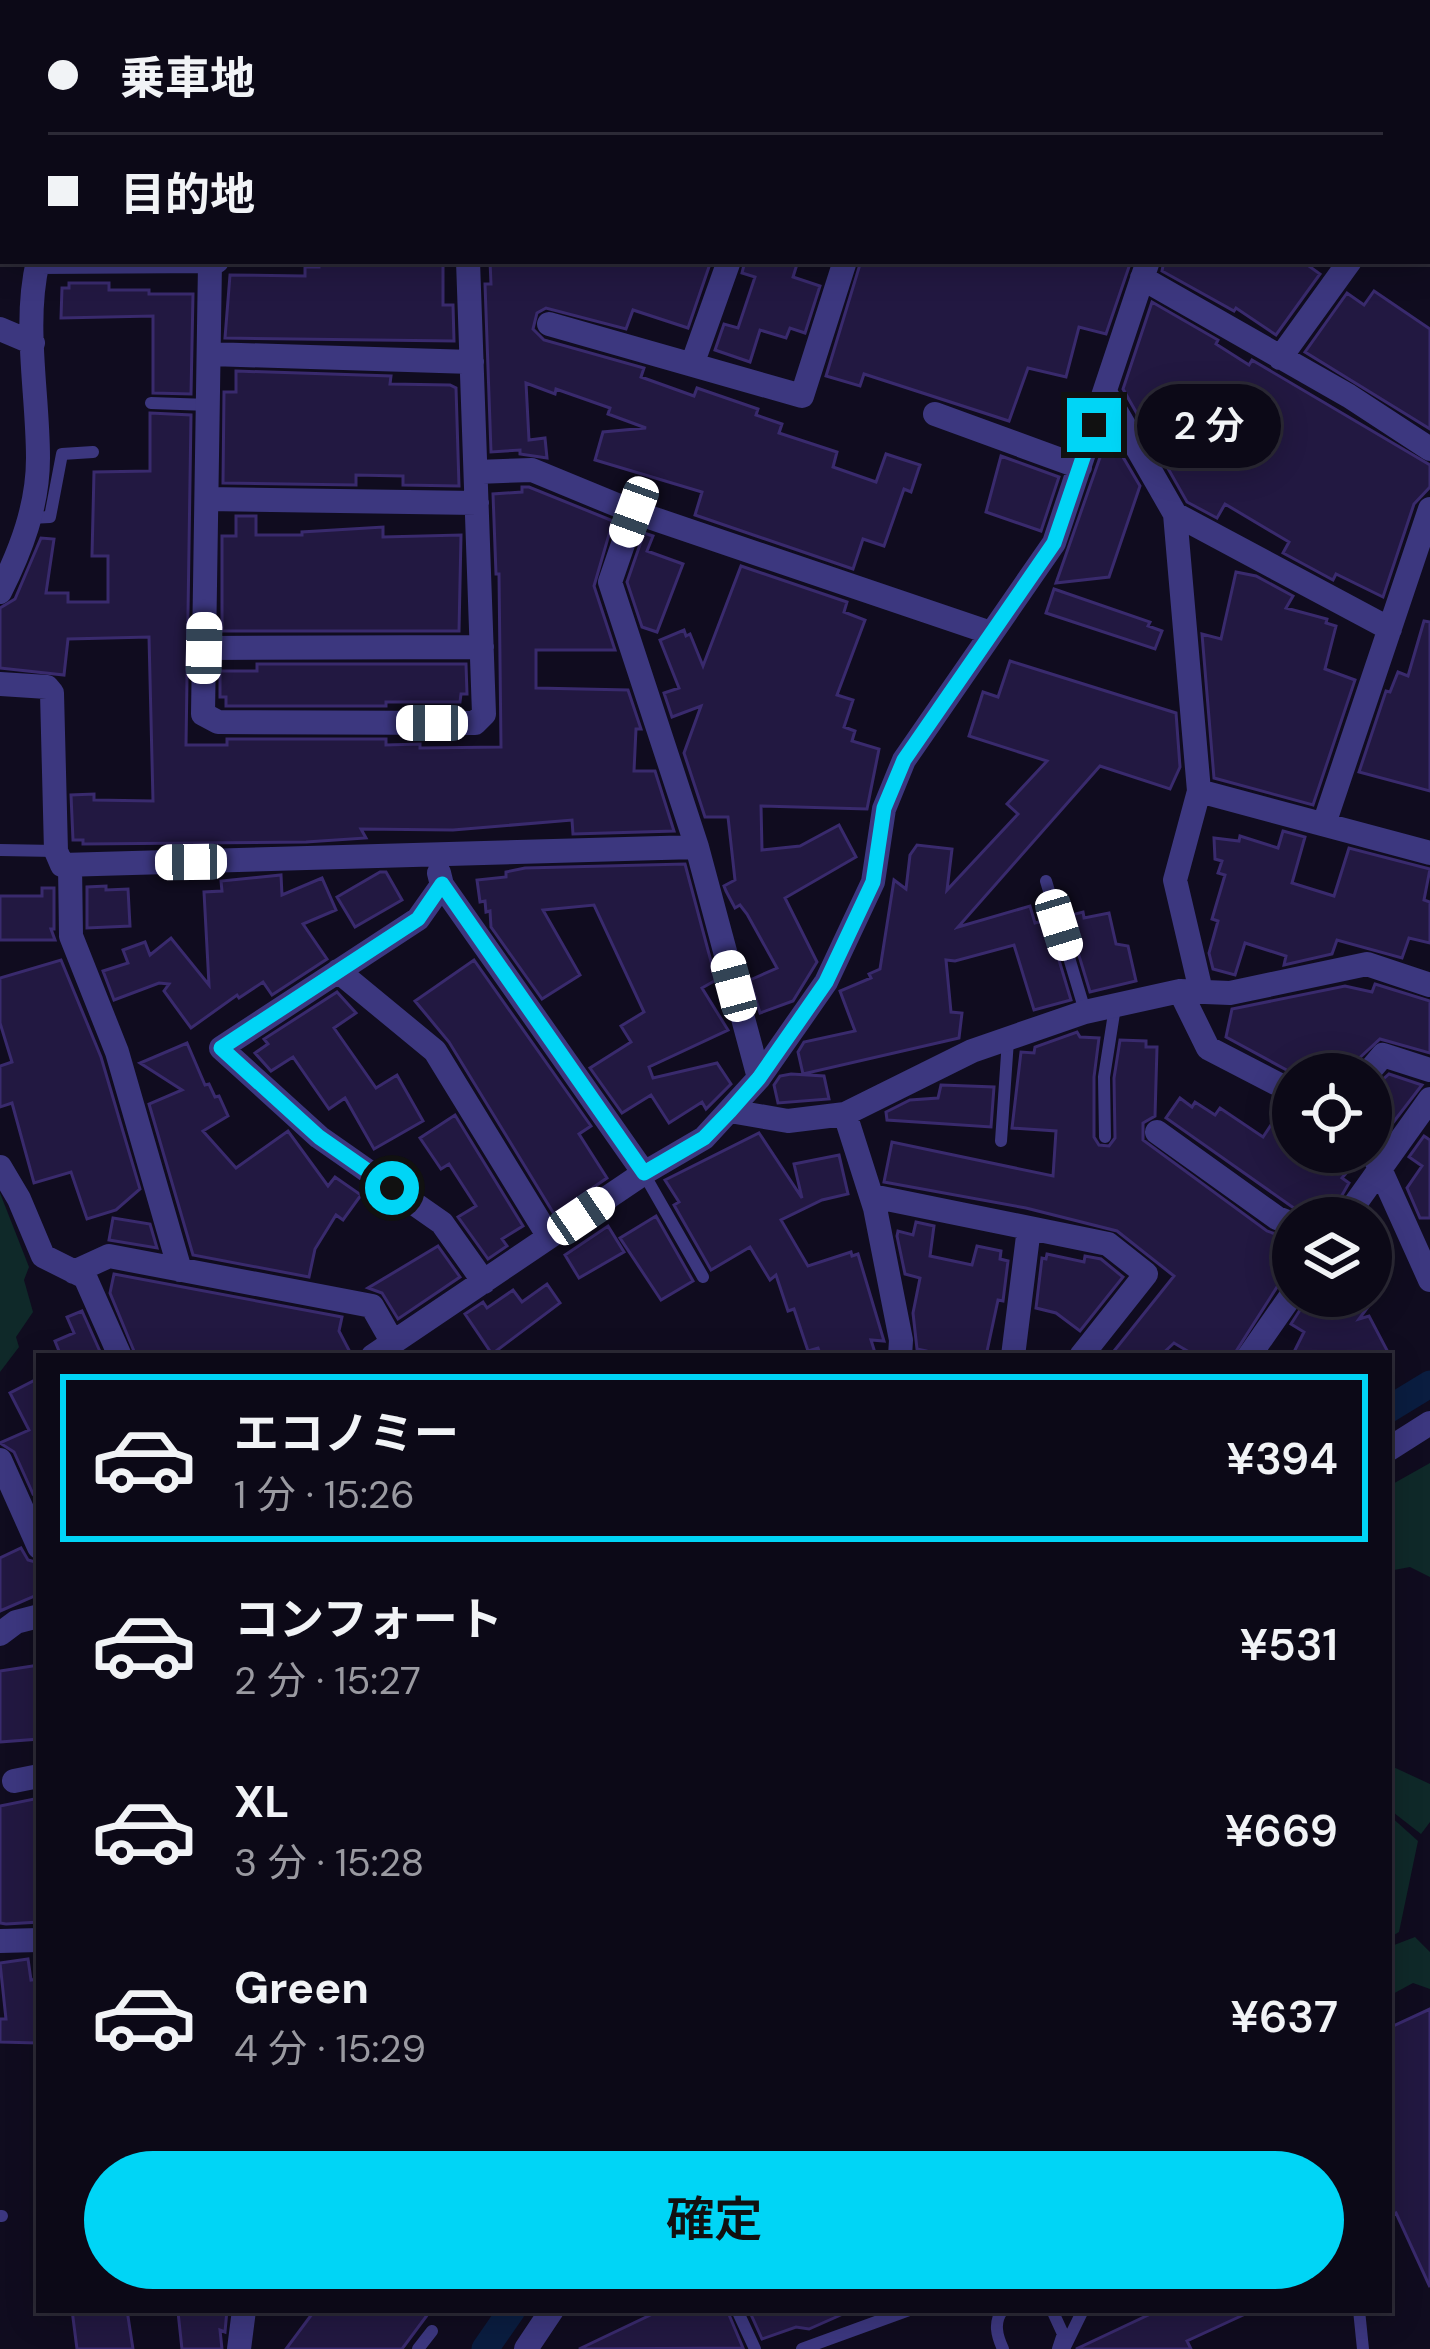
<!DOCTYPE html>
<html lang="ja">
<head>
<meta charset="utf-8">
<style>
  :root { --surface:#0c0917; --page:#151220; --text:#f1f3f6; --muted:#9a9aa1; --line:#2c2a36; --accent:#00d5f6 }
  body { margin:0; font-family:"DM Sans","Noto Sans JP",sans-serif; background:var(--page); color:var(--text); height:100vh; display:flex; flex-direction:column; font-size:45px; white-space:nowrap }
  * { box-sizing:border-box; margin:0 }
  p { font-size:39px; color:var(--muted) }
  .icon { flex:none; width:66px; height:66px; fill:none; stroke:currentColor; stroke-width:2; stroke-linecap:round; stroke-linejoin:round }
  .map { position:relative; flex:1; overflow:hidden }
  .details { position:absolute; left:36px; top:1353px; width:1356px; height:960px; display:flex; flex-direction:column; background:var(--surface); border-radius:0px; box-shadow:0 6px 30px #0003,0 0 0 3px var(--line) }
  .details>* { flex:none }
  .guide { position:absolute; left:0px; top:0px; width:1431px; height:264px; box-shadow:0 6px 30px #0003,0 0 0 3px var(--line); display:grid; align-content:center; height:264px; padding:0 48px; background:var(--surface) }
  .fabs { position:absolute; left:1272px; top:1053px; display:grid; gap:24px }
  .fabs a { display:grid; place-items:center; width:120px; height:120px; border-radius:50%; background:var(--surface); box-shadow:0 6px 30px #0003,0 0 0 3px var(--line); font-size:60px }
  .end { position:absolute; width:54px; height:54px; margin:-27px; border:15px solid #00d5f6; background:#111; box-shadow:0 0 0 6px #111 }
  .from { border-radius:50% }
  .bubble { position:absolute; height:84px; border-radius:42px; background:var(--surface); box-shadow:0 6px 30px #0003,0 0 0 3px var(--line); font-size:39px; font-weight:600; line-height:84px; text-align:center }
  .car { position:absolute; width:36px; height:72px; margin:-36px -18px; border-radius:15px; box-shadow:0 0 9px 3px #0007; background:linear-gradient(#fff 24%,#345 0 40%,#fff 0 76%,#345 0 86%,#fff 0) }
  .guide b { display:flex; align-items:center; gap:42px; height:114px; font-size:45px }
  .guide b+b { border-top:3px solid var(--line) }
  .guide i { width:30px; height:30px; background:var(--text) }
  ul { padding:21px 0 0; list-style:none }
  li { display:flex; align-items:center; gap:36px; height:168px; margin:0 24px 18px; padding:0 24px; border:6px solid transparent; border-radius:0px }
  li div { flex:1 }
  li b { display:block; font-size:45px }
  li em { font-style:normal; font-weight:600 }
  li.on { border-color:var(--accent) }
  li>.icon { width:108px; height:108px; stroke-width:1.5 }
  .action { display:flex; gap:24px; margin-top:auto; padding:24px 48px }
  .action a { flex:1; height:138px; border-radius:72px; background:var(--accent); color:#111; font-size:48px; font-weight:600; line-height:138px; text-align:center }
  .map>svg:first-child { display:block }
  .green { fill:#0f2929 }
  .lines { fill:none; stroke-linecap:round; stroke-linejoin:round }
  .canal { stroke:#0a1d40; stroke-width:27 }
  .building { fill:#221841; stroke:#392a6d; stroke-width:3 }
  .lane { stroke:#3c377f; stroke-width:12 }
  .street { stroke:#3c377f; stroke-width:24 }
  .route { stroke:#00d5f6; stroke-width:15 }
</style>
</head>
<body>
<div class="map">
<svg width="1430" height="2349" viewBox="0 0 1430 2349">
  <rect width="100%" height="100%" fill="#100c1f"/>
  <path class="green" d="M0,1193L29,1267L24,1280L33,1312L16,1337L19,1347L0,1372Z
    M1430,1463V1577L1410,1567L1394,1570L1389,1578V1486Z
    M1389,1765L1430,1784V1822L1421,1834L1389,1809Z
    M1389,1815L1418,1841L1399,1932L1389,1938Z
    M1415,1937L1430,1952V1989L1413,1983L1389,1996V1947Z"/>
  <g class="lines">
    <path class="canal" d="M1389,1409L1430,1384
      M485,2349L512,2310"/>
  </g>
  <path class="building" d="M319,261H443V305H453L454,341L225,338L230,275L305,276V267H319Z
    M490,261H711L688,328L633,310L626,329L546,308L537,313L533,329L544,340L644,368L641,377L694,396L697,388L758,409L756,415L782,424L779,433L837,452L833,467L876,482L886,454L920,465L911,492L904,489L884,546L863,539L853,569L695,515L702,492L595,460L603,432L646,428L608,414L610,408L556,389L555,394L526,383L529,440L545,438L547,458L520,454V450L491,452L485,284H491Z
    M745,261H798L793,277L820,286L805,333L790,328L786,338L760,330L750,362L715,350L724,324L738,328L755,277L742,273Z
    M861,261H1131L1106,334L1079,327L1066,377L1028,368L1009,421L864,374L860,386L826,376Z
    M1164,261H1302L1320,274L1276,335L1236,308L1234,311L1162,271Z
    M69,283H109V290H149V294H193L191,394L153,393V316L61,318L62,288H69Z
    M1374,291L1430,329V429L1305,352L1347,293L1364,305Z
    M1152,302L1218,340L1216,344L1249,365L1252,360L1430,465V487L1414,504L1383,597L1336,574L1333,580L1283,553L1289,542L1225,504L1217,518L1187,502L1123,389Z
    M236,371L391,376L390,384L450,385L456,388L459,486L403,485V476L356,475V485L223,483L224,392H236Z
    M150,413L191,415L186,745H227V739H386V745L420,744V748L501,747L499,574H496L493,494L522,492V487H529L613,521L594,586L615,650H536V688L628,690L641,729H636L634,771H655L674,831L573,834L572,820L453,830L361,829L366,838L306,842L83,844V840H73L71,795L94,794V800L153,801L149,637L68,639L64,675L0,668V608L15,599L41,538L54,539L46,593H68V602H108V556H92L94,472L150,471Z
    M1104,446L1120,452L1140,486L1109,577L1056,583Z
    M1001,456L1059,477L1041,531L986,512Z
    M236,516H256V535H302V532L383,527V537L461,535L459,631H222V536H236Z
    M644,533L653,536L647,551L683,564L657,632L642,627L627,582Z
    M741,566L847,602L844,612L865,620L837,695L853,700L844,727L855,731L852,741L879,749L867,809L761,806L762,850L800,846L839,825L856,857L785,898L817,962L793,1001L760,1013L750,980L777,968L747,914L740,905L735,908L726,891L724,886L735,880L728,817H705L684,753L701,706L672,717L664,693L679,688L660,640L684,630L686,636L690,634L703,666Z
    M1236,572L1256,576L1293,596L1286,608L1327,619L1326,623L1336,626L1325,669L1355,680L1313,805L1214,778L1202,634L1221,639Z
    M1054,589L1150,622L1148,626L1162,631L1155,649L1046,613Z
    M1424,621L1430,622V791L1359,772L1386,691L1390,692L1398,672L1408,676Z
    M1010,661L1176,713L1180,767L1170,789L1100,766L958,927L1030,906L1035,923L1047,920L1071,1000L1034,1010L1014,945L955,961L946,960L951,1012L962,1013L959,1038L803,1074L798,1052L804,1042L855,1031L840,991L871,978L869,974L880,969L894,880L906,889L910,855L917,845L952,849L947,890L1018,814L1007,804L1047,761L969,736L983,692L998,697Z
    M257,664H466L467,694H461L460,702H386V706H226V697H220V671H257Z
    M1283,831L1305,837L1292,883L1334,896L1349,848L1430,869L1424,900L1430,902V943L1409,938L1402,958L1337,940L1332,954L1284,965L1286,956L1245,943L1235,975L1213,969L1209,953L1218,921L1212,919L1225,875L1218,873L1222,861L1215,859L1214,838L1239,841L1240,836L1278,848Z
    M685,864L716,980L702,988L728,1030L649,1067L653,1078L717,1063L731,1084L706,1109L702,1102L669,1123L651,1095L622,1113L590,1068L631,1042L621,1026L644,1012L594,905L543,910L580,975L542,999L491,927L490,911L486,912L485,901L480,902L477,880L506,877V872L525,868Z
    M380,872H386L402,900L355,927L337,897Z
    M281,875L282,895L322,878L336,910L303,924L327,959L272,995L263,982L239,998L237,995L191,1028L164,991L169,984L159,983L114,1000L103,971L128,963L123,950L145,942L150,955L171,938L209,985L204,892L222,891L221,881Z
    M106,886V890L128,889L130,926L87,928V887Z
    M42,888H54V929H51L55,940H0V896H42Z
    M1083,912L1084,918L1109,913L1116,944L1128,946L1136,981L1090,992L1067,916Z
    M61,960L101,1057L140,1189L116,1210L87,1219L71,1172L34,1183L12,1103L0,1107V1066L12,1062L0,1023V978Z
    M474,960L591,1126L579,1134L607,1178L554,1214L449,1042L415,1001Z
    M1375,984L1430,1001V1053L1380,1039L1354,1063L1351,1074H1294L1226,1037L1232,1009L1345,986L1372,992Z
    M337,992L356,1013L334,1028L376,1088L397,1075L423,1121L374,1149L345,1098L329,1109L293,1057L271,1071L255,1053L268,1044L264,1039Z
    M1077,1032L1080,1037L1099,1038L1094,1077V1137L1099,1145L1109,1146L1115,1138L1114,1078L1120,1040L1146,1041V1047H1157L1155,1116L1143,1123V1140L1267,1231L1293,1240V1277L1279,1284L1233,1356H1196L1174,1343L1160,1356H1110L1174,1276L1117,1231L1026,1208L884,1182L892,1142L1053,1176L1056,1131L1012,1128L1021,1052L1034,1053L1035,1047Z
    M187,1043L205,1085L209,1084L215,1097L219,1096L228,1116L203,1131L236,1168L288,1131L328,1186L335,1177L361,1195L343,1220L336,1215L315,1249L309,1277L193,1255L149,1104L182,1090L140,1063Z
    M791,1074L824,1076L829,1099L778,1103L774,1085L780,1076Z
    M1389,1074L1422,1085L1382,1137L1374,1133L1371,1121V1090Z
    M941,1085L994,1087L991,1127L887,1120L886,1112L910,1100L938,1098Z
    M1180,1098L1192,1107L1195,1102L1215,1115L1220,1108L1263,1137L1275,1119L1293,1131V1152H1317L1347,1172L1342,1178L1349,1183L1329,1218H1308L1166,1118Z
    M455,1115L523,1226L502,1239L507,1246L488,1259L458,1217L476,1206L449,1164L441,1169L420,1138Z
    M759,1133L802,1198L794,1164L839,1155L848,1194L822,1200L781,1220L808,1266L851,1252L852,1256L858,1254L884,1341L871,1340L876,1356H821L818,1348L808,1351L794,1309L788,1311L776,1275L770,1280L750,1247L711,1270L674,1205L679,1202L665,1180Z
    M1424,1136L1430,1140V1218H1420L1407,1188L1422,1166L1409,1157Z
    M656,1216L693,1281L661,1300L620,1238Z
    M113,1218L150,1224L157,1248L109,1240Z
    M916,1222L934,1226L930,1256L972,1265L977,1246L1001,1251L1000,1259L1008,1261L1003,1301L998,1300L986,1356H925L926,1351L917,1349L913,1313L920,1278L905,1274L897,1236L898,1231L913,1235Z
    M608,1226L624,1252L579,1278L565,1255Z
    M438,1246L460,1277L398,1319L382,1293L368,1288Z
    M1047,1254L1084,1262L1085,1256L1101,1259L1123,1277L1080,1331L1056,1313L1036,1308L1042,1258L1046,1259Z
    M114,1274L342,1317L339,1331L352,1356H136L110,1293Z
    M547,1284L560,1303L492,1354L465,1314L483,1302L487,1308L513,1290L522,1302Z
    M1309,1296H1376L1359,1319L1369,1316L1390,1356H1292L1304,1332L1291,1324Z
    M82,1311L102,1356H61L55,1341L74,1333L67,1317Z
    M39,1378V1491L33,1494L14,1452L0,1443L29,1430L10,1393Z
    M21,1548L28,1560L39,1563V1594L0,1611V1558Z
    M39,1665V1739L0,1742V1671Z
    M39,1798V1922L6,1924L0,1923V1806Z
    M28,1959L31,1980L39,1979L37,2043L0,2042V2019H6L0,1963Z
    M1430,2009V2287L1396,2213L1389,2216V2028Z
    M72,2310H127L133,2349H77Z
    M173,2310H227L225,2332L220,2330L222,2349H182L178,2312Z
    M315,2310H431L402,2349H286Z
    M661,2310H727L743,2348L579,2349Z
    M749,2310H852L809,2329L796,2327L762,2339Z
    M1159,2310H1254L1187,2341L1191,2349H1076Z"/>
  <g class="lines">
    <path class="lane" d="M151,403L209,405
      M30,518L50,517L62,454L93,452
      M0,850L56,851
      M1046,881L1085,1011
      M1105,1137L1104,1077L1115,1007
      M1001,1141L1008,1040
      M644,1174L703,1277
      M0,2216H2
      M737,2310L755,2349
      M1052,2310L1063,2334L1058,2349
      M1359,2310L1363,2349
      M418,2349L432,2331
      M802,2349L909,2310
      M1003,2349C997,2336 993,2322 1003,2310
      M1064,2349L1083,2310"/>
    <path class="street" d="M446,0L467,3
      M1178,0L1185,3
      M1315,0L1321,3
      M114,3V0
      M353,3L354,0
      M556,3V0
      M698,3V0
      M1066,3L1067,0
      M1231,3L1233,0
      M1428,32L1430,28
      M1428,58L1430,59
      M1428,161L1430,159
      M38,262L217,261
      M210,263L203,714L218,722L475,723L484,714L468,261
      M1142,278L1349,396L1430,449
      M549,324L802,396L845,261
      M0,329L33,343
      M210,354L472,362
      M1280,358L1350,261
      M693,362L729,261
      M1105,392L1175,514L1199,791
      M935,414L1080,467
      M476,472L532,470L634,512L991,633
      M207,499L477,503
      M634,512L610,582L697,847L759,1078
      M1175,514L1390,629
      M0,592C21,550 38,506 38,458C38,393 23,324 38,261
      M204,648L482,647
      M0,684L47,687L52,693L56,851L62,865L697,847
      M1324,824L1430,509
      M70,865L71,936L117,1052L180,1270
      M439,873L442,885L644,1173
      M442,885L418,919L221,1048L319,1137L442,1223L484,1282
      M338,971L435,1051L549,1237
      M1180,991L1208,1048L1293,1092
      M1201,991L1175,880L1199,791L1430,853
      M1367,1074L1383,1055L1430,1070
      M730,1111L788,1121L845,1114L972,1051L1085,1012L1180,991L1230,993L1367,964L1430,985
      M845,1114L875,1208L901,1340L900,1356
      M1157,1132L1277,1218L1293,1224
      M1371,1149L1430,1280
      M0,1167L19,1199L43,1256L85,1277L120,1356
      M872,1196L1108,1244L1146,1274L1081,1356
      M1345,1218L1430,1099
      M74,1272L109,1256L372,1306L393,1343
      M373,1356L644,1173L704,1138L759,1078L826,982L873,882L884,809L904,760L1054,543L1148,261
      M1013,1356L1029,1228
      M1249,1356L1293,1293
      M1389,1449L1430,1423
      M0,1460L39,1547
      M0,1634L16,1622L39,1616
      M14,1781L39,1776
      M0,1941L39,1940
      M239,2349L244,2310
      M526,2349L552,2310"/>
  </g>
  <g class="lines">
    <path class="route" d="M392,1188L319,1137L221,1048L418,919L442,884L644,1173L704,1138L730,1111L759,1078L826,982L873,882L884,808L904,760L1054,543L1094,425"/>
  </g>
</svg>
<div class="fabs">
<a><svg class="icon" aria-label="locate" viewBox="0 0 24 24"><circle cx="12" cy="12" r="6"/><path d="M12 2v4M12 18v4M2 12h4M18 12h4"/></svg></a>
<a><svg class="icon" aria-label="layers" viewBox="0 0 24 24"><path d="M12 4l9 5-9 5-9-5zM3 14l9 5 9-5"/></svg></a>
</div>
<i class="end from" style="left:392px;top:1188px"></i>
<i class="end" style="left:1094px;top:425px"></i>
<div class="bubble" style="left:1137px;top:384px;width:144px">2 分</div>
<i class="car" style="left:634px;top:512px;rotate:200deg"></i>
<i class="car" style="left:204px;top:648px;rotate:1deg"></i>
<i class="car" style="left:432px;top:723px;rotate:270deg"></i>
<i class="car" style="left:191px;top:862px;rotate:269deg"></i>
<i class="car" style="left:1059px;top:925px;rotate:163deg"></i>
<i class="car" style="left:734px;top:986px;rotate:345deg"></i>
<i class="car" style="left:581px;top:1216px;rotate:56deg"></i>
<div class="guide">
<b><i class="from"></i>乗車地</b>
<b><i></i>目的地</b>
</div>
<section class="details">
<ul>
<li class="on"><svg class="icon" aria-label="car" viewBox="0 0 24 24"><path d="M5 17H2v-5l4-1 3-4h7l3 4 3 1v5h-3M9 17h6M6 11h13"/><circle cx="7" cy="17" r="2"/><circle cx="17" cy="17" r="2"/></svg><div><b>エコノミー</b><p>1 分 · 15:26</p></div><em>¥394</em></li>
<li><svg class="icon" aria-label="car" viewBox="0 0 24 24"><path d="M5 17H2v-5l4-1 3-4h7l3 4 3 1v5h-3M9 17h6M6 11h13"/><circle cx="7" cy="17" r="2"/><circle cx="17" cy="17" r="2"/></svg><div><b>コンフォート</b><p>2 分 · 15:27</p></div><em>¥531</em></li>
<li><svg class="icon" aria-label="car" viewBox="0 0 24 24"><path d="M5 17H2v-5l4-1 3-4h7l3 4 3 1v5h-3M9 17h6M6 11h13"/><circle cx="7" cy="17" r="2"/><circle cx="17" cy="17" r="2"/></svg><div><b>XL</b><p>3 分 · 15:28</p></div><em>¥669</em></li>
<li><svg class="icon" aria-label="car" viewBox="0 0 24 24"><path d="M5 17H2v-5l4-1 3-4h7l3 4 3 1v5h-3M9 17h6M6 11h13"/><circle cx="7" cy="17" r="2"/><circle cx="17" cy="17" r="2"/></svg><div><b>Green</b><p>4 分 · 15:29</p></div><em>¥637</em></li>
</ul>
<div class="action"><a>確定</a></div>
</section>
</div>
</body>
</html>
